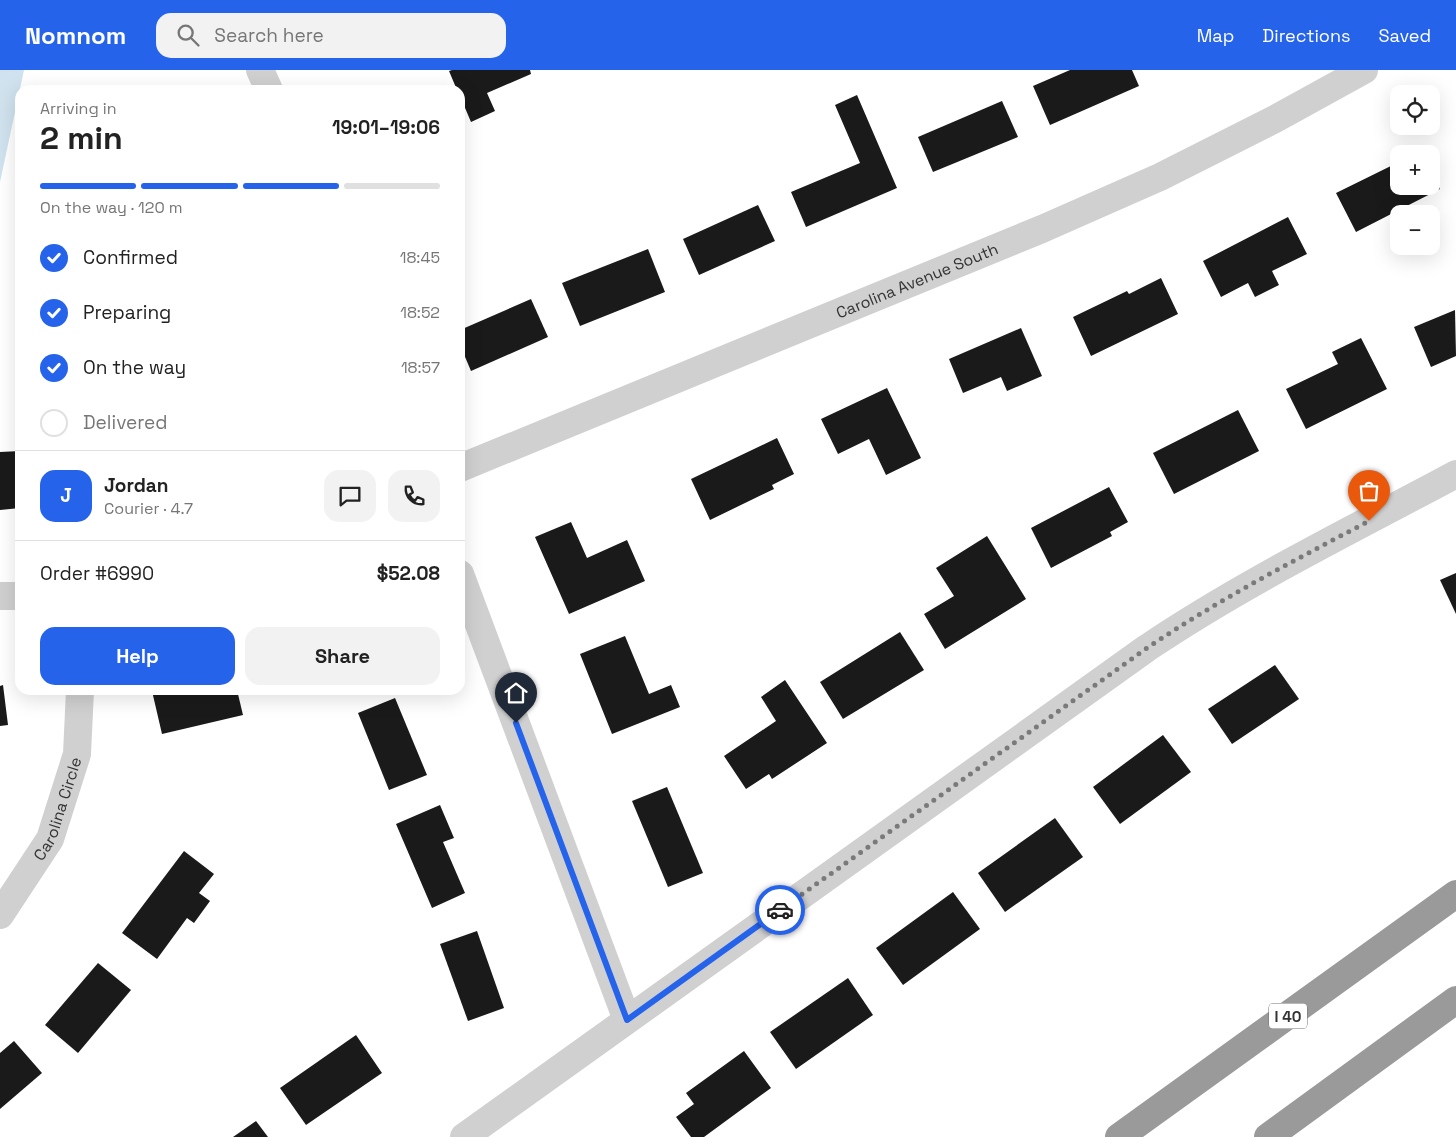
<!DOCTYPE html>
<html lang="en">
<head>
<meta charset="utf-8">
<style>
	:root { --surface:#fff; --page:#f2f2f2; --text:#222; --muted:#767676; --line:#e0e0e0; --accent:#2563eb }
	body { margin:0; font-family:"Space Grotesk",sans-serif; background:var(--page); color:var(--text); height:100vh; display:flex; flex-direction:column; font-size:19px; white-space:nowrap }
	* { box-sizing:border-box; margin:0 }
	p { font-size:16px; color:var(--muted) }
	.icon { flex:none; width:28px; height:28px; fill:none; stroke:currentColor; stroke-width:2; stroke-linecap:round; stroke-linejoin:round }
	.map { position:relative; flex:1; overflow:hidden }
	.side { position:absolute; left:15px; top:15px; width:450px; height:610px; display:flex; flex-direction:column; background:var(--surface); border-radius:15px; box-shadow:0 5px 20px #0002 }
	.side>* { flex:none }
	.fabs { position:absolute; left:1390px; top:15px; display:grid; gap:10px }
	.fabs a { display:grid; place-items:center; width:50px; height:50px; border-radius:10px; background:var(--surface); box-shadow:0 5px 20px #0002; font-size:25px }
	.pin { position:absolute; display:grid; place-items:center; width:42px; height:42px; color:#fff; margin:-51px -21px; border-radius:50% 50% 50% 0; rotate:-45deg; box-shadow:0 0 5px #0007 }
	.pin .icon { rotate:45deg }
	.courier { position:absolute; display:grid; place-items:center; width:50px; height:50px; margin:-25px; border:4px solid #2563eb; border-radius:50%; background:#fff; color:#222; box-shadow:0 1px 6px #0007 }
	.head em { font-style:normal; font-weight:700 }
	.head div { display:flex; flex-direction:column-reverse }
	.head { display:flex; align-items:center; justify-content:space-between; height:85px; padding:0 25px }
	h1 { font-size:32px; font-weight:700; line-height:38px }
	.bar { display:grid; grid-template-columns:repeat(4,1fr); gap:8px 5px; align-content:center; height:60px; padding:0 25px }
	.bar i { height:6px; border-radius:4px; background:var(--line) }
	.bar .on { background:var(--accent) }
	.bar p { grid-column:span 4 }
	.line { display:flex; align-items:center; gap:12px; padding:0 25px; border-top:1px solid var(--line) }
	.line div { flex:1 }
	.round { display:grid; place-items:center; flex:none; width:52px; height:52px; border-radius:15px; background:var(--page) }
	ol { padding:0 25px; list-style:none }
	li { display:flex; align-items:center; gap:15px; height:55px }
	li p { margin-inline-start:auto }
	li .icon { padding:5px; border-radius:50%; background:var(--accent); color:#fff; stroke-width:4 }
	li:last-child { color:var(--muted) }
	li i { width:28px; height:28px; border:2px solid var(--line); border-radius:50% }
	.cta { display:flex; gap:10px; margin-top:auto; padding:10px 25px }
	.cta a { flex:1; height:58px; border-radius:15px; background:var(--accent); color:#fff; font-size:20px; font-weight:700; line-height:58px; text-align:center }
	.cta a+a { background:var(--page); color:var(--text) }
	header { display:flex; align-items:center; gap:30px; box-sizing:border-box; height:70px; padding:0 25px; background:var(--accent); color:#fff }
	header strong { font-size:24px }
	nav { display:flex; gap:28px; margin-inline-start:auto; font-size:18px }
	.search { width:350px; height:45px; background:var(--page); display:flex; align-items:center; gap:12px; box-sizing:border-box; padding:0 18px; border-radius:15px; color:var(--muted); font-size:19px }
	.map>svg:first-child { display:block }
</style>
</head>
<body>
<header>
<strong>Nomnom</strong>
<div class="search"><svg class="icon" aria-label="search" viewBox="0 0 24 24"><circle cx="10" cy="10" r="6"/><path d="M15 15l6 6"/></svg>Search here</div>
<nav><a>Map</a><a>Directions</a><a>Saved</a></nav>
</header>
<div class="map">
<svg width="1456" height="1067" viewBox="0 0 1456 1067">
	<rect width="100%" height="100%" fill="#fff"/>
	<!-- water -->
	<path fill="#cfe2ee" d="M0 0H24L0 112Z"/>
	<!-- building -->
	<g fill="#1a1a1a">
		<path d="M452 0H530L531 4 487 23 495 41 471 52 460 26V20H457L449 1Z"/>
		<path d="M1070 0H1132L1139 16 1050 55 1033 16Z"/>
		<path d="M857 25 897 118 806 157 791 122 860 93 835 35Z"/>
		<path d="M1002 31 1018 67 933 102 918 67Z"/>
		<path d="M1399 92V116H1431V101L1440 119 1356 162 1336 123Z"/>
		<path d="M758 135 775 171 699 205 683 169Z"/>
		<path d="M1288 147 1307 184 1272 201 1279 215 1255 227 1248 213 1221 227 1203 191Z"/>
		<path d="M648 179 665 222 580 256 562 213Z"/>
		<path d="M1161 208 1178 244 1091 286 1073 247 1127 221 1129 224Z"/>
		<path d="M531 229 548 267 471 301 460 275V260Z"/>
		<path d="M1455 240 1456 286 1431 297 1414 257Z"/>
		<path d="M1021 258 1042 306 1007 321 1001 307 963 323 949 289Z"/>
		<path d="M1361 268 1387 319 1306 359 1286 319 1338 294 1332 282Z"/>
		<path d="M887 318 921 388 886 405 869 369 838 384 821 349Z"/>
		<path d="M1238 340 1259 381 1174 424 1153 383Z"/>
		<path d="M777 368 794 404 772 415 774 419 710 450 691 409Z"/>
		<path d="M20 381V438L0 440V382Z"/>
		<path d="M1109 417 1128 452 1110 462 1112 466 1051 498 1031 458Z"/>
		<path d="M571 452 587 488 627 470 645 511 569 544 535 467Z"/>
		<path d="M987 466 1026 529 945 579 924 544 954 526 936 498Z"/>
		<path d="M1456 503V544L1440 510Z"/>
		<path d="M900 562 924 600 843 649 820 612Z"/>
		<path d="M625 566 649 624 671 615 680 637 612 664 580 584Z"/>
		<path d="M1275 595 1299 629 1232 674 1208 639Z"/>
		<path d="M785 610 827 673 772 709 769 704 746 719 724 686 776 651 761 627Z"/>
		<path d="M3 615 8 655 0 656V616Z"/>
		<path d="M158 620H237L243 645 162 664 152 621Z"/>
		<path d="M395 628 427 705 389 720 358 643Z"/>
		<path d="M1163 665 1191 702 1120 754 1093 717Z"/>
		<path d="M667 717 703 803 668 817 632 731Z"/>
		<path d="M440 735 454 768 443 772 465 823 432 838 396 754Z"/>
		<path d="M1055 748 1083 787 1005 842 978 803Z"/>
		<path d="M184 781 214 804 199 823 210 831 194 853 187 848 157 889 122 863Z"/>
		<path d="M953 822 980 859 903 915 876 878Z"/>
		<path d="M477 861 504 938 468 951 440 874Z"/>
		<path d="M98 893 131 920 78 983 45 955Z"/>
		<path d="M848 908 873 945 796 999 770 962Z"/>
		<path d="M356 965 382 1003 306 1055 280 1018Z"/>
		<path d="M14 971 42 1003 0 1039V983Z"/>
		<path d="M744 981 771 1018 704 1067H691L676 1047 694 1034 686 1023Z"/>
		<path d="M256 1051 268 1067H233Z"/>
	</g>
	<g fill="none" stroke-linecap="round" stroke-linejoin="round">
		<!-- minor -->
		<g stroke="#d0d0d0" stroke-width="28">
			<path d="M260 0 269 20"/>
			<path id="s1" d="M460 398 1042 159 1160 107 1275 49 1364 0"/>
			<path d="M460 504 627 950"/>
			<path d="M0 526H20"/>
			<path id="s2" d="M0 845 50 769 77 684 80 620"/>
			<path d="M464 1067 1147 578C1245 512 1352 460 1456 404"/>
		</g>
		<!-- highway -->
		<g stroke="#9a9a9a" stroke-width="28">
			<path d="M1119 1067 1456 824"/>
			<path d="M1268 1067 1456 930"/>
		</g>
	</g>
	<g fill="none" stroke-linecap="round" stroke-linejoin="round">
		<!-- done -->
		<path stroke="#7a7a7a" stroke-width="5" stroke-dasharray="0 9" d="M780 840 1147 578C1218 530 1293 491 1369 451"/>
		<!-- route -->
		<path stroke="#2563eb" stroke-width="6" d="M516 653 627 950 780 840"/>
	</g>
	<g text-anchor="middle" dominant-baseline="central" stroke-width="5" stroke-linejoin="round" paint-order="stroke">
		<!-- shield labels -->
		<rect fill="#fff" stroke="#707070" stroke-width="1" x="1269" y="933.5" width="38" height="25" rx="4"/>
		<g font-size="15" font-weight="bold" fill="#333">
			<text x="1288" y="946">I 40</text>
		</g>
		<!-- street labels -->
		<g font-size="16" fill="#333" stroke="#fff">
			<text stroke="none"><textPath href="#s1" startOffset="494">Carolina Avenue South</textPath></text>
			<text stroke="none"><textPath href="#s2" startOffset="122">Carolina Circle</textPath></text>
		</g>
	</g>
</svg>
<div class="fabs">
<a><svg class="icon" aria-label="locate" viewBox="0 0 24 24"><circle cx="12" cy="12" r="6"/><path d="M12 2v4M12 18v4M2 12h4M18 12h4"/></svg></a>
<a>+</a>
<a>−</a>
</div>
<div class="pin" style="left:1369px;top:451px;background:#ea580c"><svg class="icon" aria-label="bag" viewBox="0 0 24 24"><path d="M5 8h14l-1 12H6zM9 8a3 3 0 0 1 6 0"/></svg></div>
<div class="pin" style="left:516px;top:653px;background:#1f2937"><svg class="icon" aria-label="home" viewBox="0 0 24 24"><path d="M3 11l9-7 9 7M6 9v11h12V9"/></svg></div>
<div class="courier" style="left:780px;top:840px"><svg class="icon" aria-label="car" viewBox="0 0 24 24"><path d="M5 17H2v-5l4-1 3-4h7l3 4 3 1v5h-3M9 17h6M6 11h13"/><circle cx="7" cy="17" r="2"/><circle cx="17" cy="17" r="2"/></svg></div>
<section class="side">
<div class="head"><div><h1>2 min</h1><p>Arriving in</p></div><em>19:01–19:06</em></div>
<div class="bar"><i class="on"></i><i class="on"></i><i class="on"></i><i></i><p>On the way · 120 m</p></div>
<ol>
<li><svg class="icon" aria-label="check" viewBox="0 0 24 24"><path d="M5 12l5 5 9-10"/></svg>Confirmed<p>18:45</p></li>
<li><svg class="icon" aria-label="check" viewBox="0 0 24 24"><path d="M5 12l5 5 9-10"/></svg>Preparing<p>18:52</p></li>
<li><svg class="icon" aria-label="check" viewBox="0 0 24 24"><path d="M5 12l5 5 9-10"/></svg>On the way<p>18:57</p></li>
<li><i></i>Delivered</li>
</ol>
<div class="line" style="height:90px"><b class="round" style="background:var(--accent);color:#fff">J</b><div><b>Jordan</b><p>Courier · 4.7</p></div><a class="round"><svg class="icon" aria-label="chat" viewBox="0 0 24 24"><path d="M4 5h16v11H9l-5 4z"/></svg></a><a class="round"><svg class="icon" aria-label="phone" viewBox="0 0 24 24"><path d="M5 4h4l2 5-3 2q2 4 5 5l2-3 5 2v4C11 20 4 13 5 4z"/></svg></a></div>
<div class="line" style="height:65px"><div>Order #6990</div><b>$52.08</b></div>
<div class="cta"><a>Help</a><a>Share</a></div>
</section>
</div>
</body>
</html>
